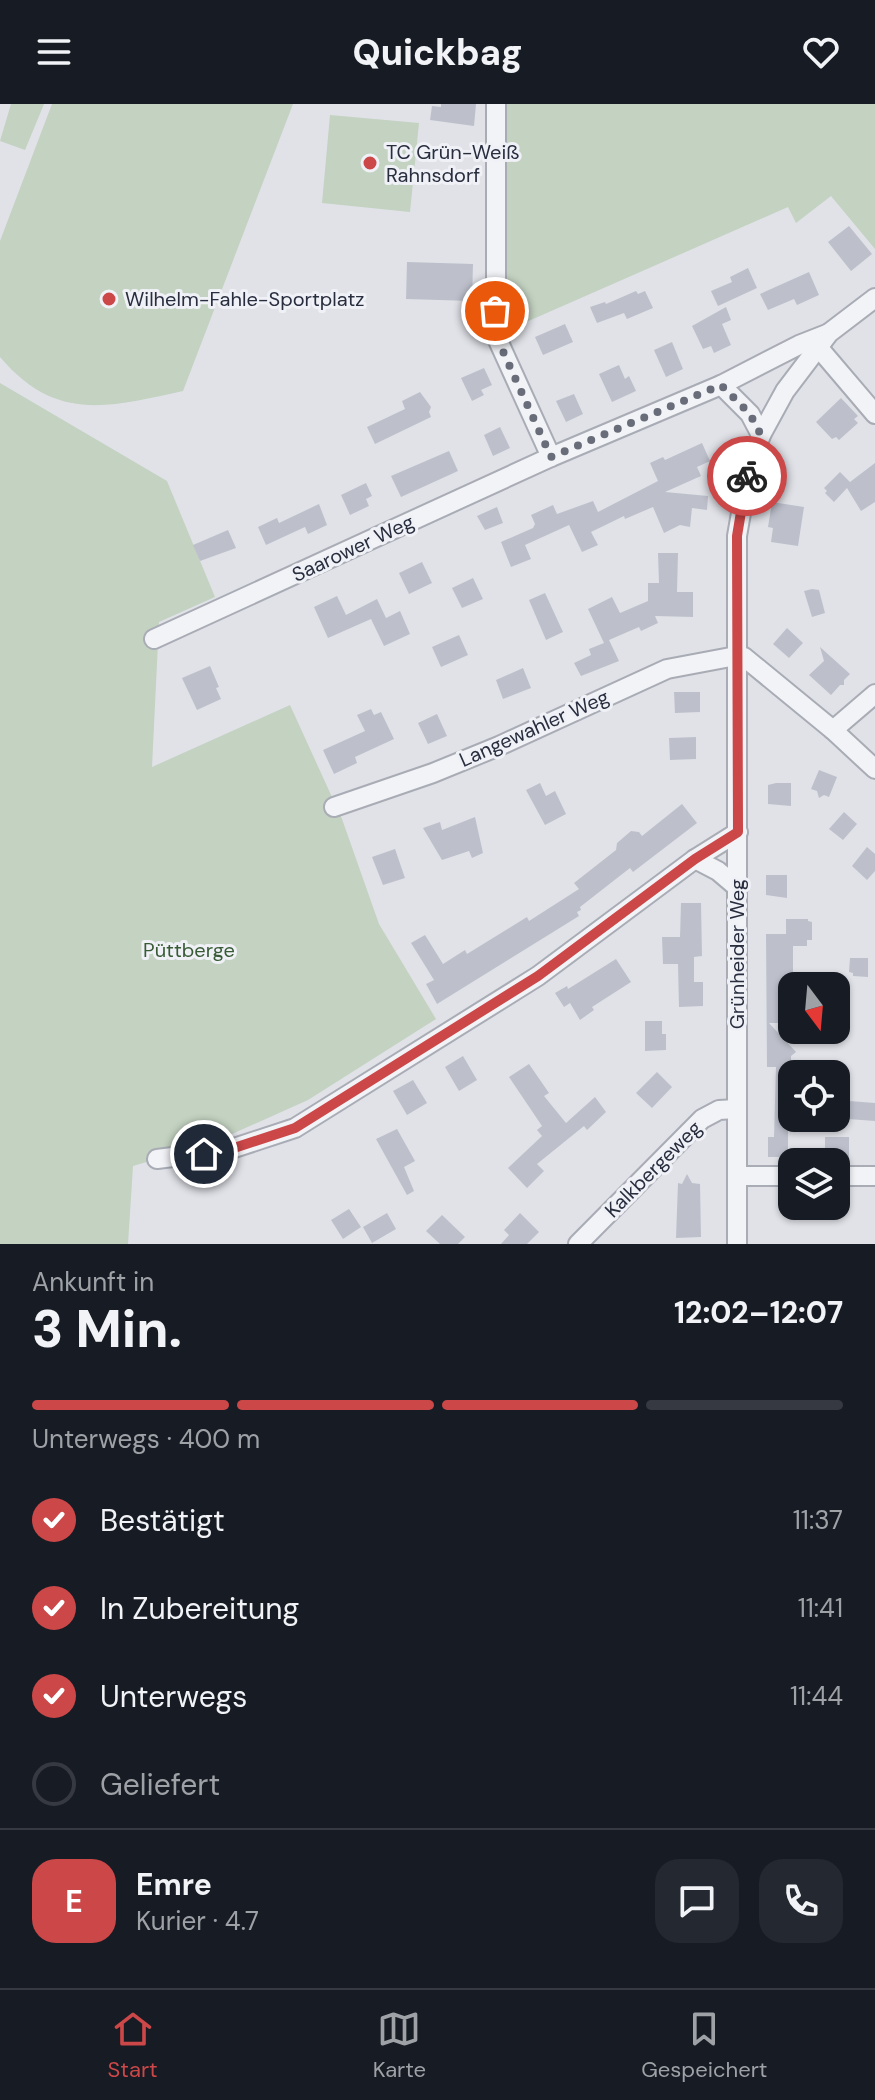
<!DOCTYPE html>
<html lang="de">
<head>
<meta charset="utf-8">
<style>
	:root { --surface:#171b24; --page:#242831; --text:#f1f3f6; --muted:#9ea1a6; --line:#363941; --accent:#cb4748 }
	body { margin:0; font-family:"DM Sans",sans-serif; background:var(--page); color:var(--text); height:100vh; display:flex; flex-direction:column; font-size:30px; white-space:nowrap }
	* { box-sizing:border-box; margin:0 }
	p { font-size:26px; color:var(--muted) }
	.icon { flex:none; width:44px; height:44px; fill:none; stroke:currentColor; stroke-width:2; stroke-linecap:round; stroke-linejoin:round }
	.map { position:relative; height:1140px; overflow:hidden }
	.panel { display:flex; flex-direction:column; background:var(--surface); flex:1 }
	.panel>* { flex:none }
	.needle { width:52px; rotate:164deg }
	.controls { position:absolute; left:778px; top:868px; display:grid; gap:16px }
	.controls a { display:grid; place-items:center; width:72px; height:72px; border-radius:16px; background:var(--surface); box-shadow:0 2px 6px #0004; font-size:40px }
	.pin { position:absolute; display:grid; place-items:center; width:68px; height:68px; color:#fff; margin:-34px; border:4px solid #fff; border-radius:50%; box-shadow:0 2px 8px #0007 }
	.courier { position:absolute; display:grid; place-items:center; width:80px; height:80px; margin:-40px; border:6px solid #cb4748; border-radius:50%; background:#fff; color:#222; box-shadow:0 2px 10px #0007 }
	.headline em { font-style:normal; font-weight:800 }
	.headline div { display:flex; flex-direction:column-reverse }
	.headline { display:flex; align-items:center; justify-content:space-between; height:136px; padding:0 32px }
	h1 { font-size:52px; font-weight:800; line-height:60px }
	.bar { display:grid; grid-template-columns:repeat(4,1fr); gap:12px 8px; align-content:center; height:96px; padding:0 32px }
	.bar i { height:10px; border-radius:6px; background:var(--line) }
	.bar .current { background:var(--accent) }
	.bar p { grid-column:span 4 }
	.line { display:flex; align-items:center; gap:20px; padding:0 32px; border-top:2px solid var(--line) }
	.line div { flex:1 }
	.round { display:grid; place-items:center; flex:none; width:84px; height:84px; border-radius:24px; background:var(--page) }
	ol { padding:0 32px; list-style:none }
	li { display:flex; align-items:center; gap:24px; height:88px }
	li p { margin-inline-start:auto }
	li .icon { padding:8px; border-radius:50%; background:var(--accent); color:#fff; stroke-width:4 }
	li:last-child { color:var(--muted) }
	li i { width:44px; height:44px; border:4px solid var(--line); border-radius:50% }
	header { display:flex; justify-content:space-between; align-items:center; height:104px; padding:0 32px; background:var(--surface); font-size:36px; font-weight:800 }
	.tab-bar { display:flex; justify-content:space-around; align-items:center; height:112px; border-top:2px solid var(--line); background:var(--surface); font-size:22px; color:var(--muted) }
	.tab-bar a { display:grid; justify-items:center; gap:4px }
	.tab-bar .current { color:var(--accent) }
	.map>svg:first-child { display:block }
</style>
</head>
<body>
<header><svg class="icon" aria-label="menu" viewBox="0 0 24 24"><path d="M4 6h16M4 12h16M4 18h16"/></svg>Quickbag<svg class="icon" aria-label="heart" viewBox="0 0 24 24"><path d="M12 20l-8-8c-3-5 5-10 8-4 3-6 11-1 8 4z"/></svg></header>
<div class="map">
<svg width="875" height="1140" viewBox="0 0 875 1140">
	<rect width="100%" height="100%" fill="#e0e2e8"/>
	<!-- green -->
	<g fill="#c3d2c1">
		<path d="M11 0H44L25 46 0 37Z"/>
		<path d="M52 0H293L183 287C109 303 56 319 0 253V137Z"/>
		<path d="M506 0H875V145L831 92 796 119 788 103 506 227 501 209Z"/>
		<path d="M330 11 419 19 410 108 322 99Z"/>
		<path d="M0 279 167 377 215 493 159 518 152 663 290 601 342 715 379 820 436 915 308 996 214 1038 133 1062 128 1140H0Z"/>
	</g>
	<!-- building -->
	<g fill="#bdc0cb">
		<path d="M441 0H476L474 22 430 16 432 2 441 3Z"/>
		<path d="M849 122 872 150 851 167 828 138Z"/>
		<path d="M407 158 473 160 472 197 406 195Z"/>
		<path d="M748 164 757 184 718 202 711 187 732 178 730 173Z"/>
		<path d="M809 168 819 191 797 201 794 195 768 206 760 190Z"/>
		<path d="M636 187 638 190 645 187 653 204 627 215 624 209 597 219 590 203 605 198 606 200Z"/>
		<path d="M726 203 731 216 722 220 731 241 714 249 711 242 703 245 692 222Z"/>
		<path d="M565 220 573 238 543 251 535 233Z"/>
		<path d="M672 238 683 265 666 273 654 246Z"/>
		<path d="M619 261 625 275 629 272 636 287 612 298 599 270Z"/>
		<path d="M484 264 492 281 481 286 484 291 472 297 461 274Z"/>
		<path d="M420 288 431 303 429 308 431 313 375 340 367 323 405 305 402 297Z"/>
		<path d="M574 290 583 310 566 318 556 297Z"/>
		<path d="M841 294 858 312 854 315 858 319 839 336 836 333 832 335 816 318Z"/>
		<path d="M500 323 510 344 493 352 484 331Z"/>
		<path d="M702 339 710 357 697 363 701 372 665 388 708 392 707 406 692 404 690 423 680 421 664 429 653 403 625 415 624 412 591 428 598 441 582 448 569 421 525 441 531 455 511 463 501 438 533 424 535 420 531 411 553 401 557 410 593 397 598 408 658 377 650 359 663 353 665 356Z"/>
		<path d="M449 347 458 367 401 393 391 372Z"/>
		<path d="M875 359V398L861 407 847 384 834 398 825 389 827 387 824 384 840 368 850 378Z"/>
		<path d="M366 379 372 392 366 395 369 402 350 411 341 391Z"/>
		<path d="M772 398 804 403 798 442 771 438 773 424 768 423Z"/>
		<path d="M319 400 327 421 308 430 305 423 266 441 258 423 277 414 279 419Z"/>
		<path d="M497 403 503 419 485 426 477 412Z"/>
		<path d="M228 426 236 444 200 457 193 441Z"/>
		<path d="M658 449H678L677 488H693V513L655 512 658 519 641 527 639 523 609 536 619 557 581 572 574 559 591 551 589 545 604 539 588 505 612 493 620 509 648 497V479H659Z"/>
		<path d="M422 458 432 479 409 490 399 469Z"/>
		<path d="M473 474 483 495 462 504 452 484Z"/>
		<path d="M812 485 819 486 825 509 812 513 804 487Z"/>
		<path d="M545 489 563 528 546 536 529 496Z"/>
		<path d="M337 492 346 511 377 495 386 514 400 507 410 530 384 542 371 515 328 534 314 503Z"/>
		<path d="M787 524 803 539 789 554 773 540Z"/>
		<path d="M459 531 468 551 441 563 432 543Z"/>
		<path d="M820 543 850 570 844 576V581H840L831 591 809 571 824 557Z"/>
		<path d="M210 562 219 583 216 584 221 595 197 606 182 574Z"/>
		<path d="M523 564 531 584 503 595 496 576Z"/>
		<path d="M674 588H700V608L675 609Z"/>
		<path d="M371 605 374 611 381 608 394 635 355 653 357 659 334 670 323 646 365 627 357 611Z"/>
		<path d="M437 610 447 632 428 640 418 619Z"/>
		<path d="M696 633V655L670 656 669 634Z"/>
		<path d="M819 666 837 673 829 693 824 691 819 694 817 687 811 685Z"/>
		<path d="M540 679 546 692 555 687 566 710 545 721 526 686Z"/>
		<path d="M776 679H791V702L768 700V681Z"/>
		<path d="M682 700 697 719 633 768 630 764 580 803 581 806 577 808 579 812 437 900 426 880 434 876 411 839 425 831 443 860 465 846 467 850 527 813 529 817 579 785 574 779 616 746 617 739 631 727 639 728 642 732Z"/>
		<path d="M844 708 857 720 843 736 829 725Z"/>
		<path d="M475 713 483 749 472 754 469 747 442 756 423 724 440 718 442 726Z"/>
		<path d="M867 743 875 750V767L867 776 852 762Z"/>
		<path d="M395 745 405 774 383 781 372 753Z"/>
		<path d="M766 771H787V794L766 791Z"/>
		<path d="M681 799H701L702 852 694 853V878H703V902L679 903 678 860H663L662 833H680Z"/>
		<path d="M786 815H808V817L812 818V836H807V842H793V882L792 885H785L786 919H769L796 948 791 952 792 1013 788 1018V1053H768V1033H774L776 963H767L766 830H786Z"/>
		<path d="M850 854H868V873L853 872V869L849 868Z"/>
		<path d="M616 855 631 878 592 903 594 906 580 916 570 899 564 903 555 889 567 882 568 885Z"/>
		<path d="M645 917H662V930H666V946L645 947Z"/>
		<path d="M463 952 477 976 459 987 445 963Z"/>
		<path d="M529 960 549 989 544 992 566 1019 595 993 606 1008 587 1026 584 1022 537 1060 544 1067 527 1084 508 1064 542 1032 537 1026 542 1022 509 973Z"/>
		<path d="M657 968 672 983 652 1004 636 989Z"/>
		<path d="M413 976 427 999 407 1011 393 987Z"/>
		<path d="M849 997 875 999V1017L848 1015Z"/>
		<path d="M397 1025 415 1057 404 1063 414 1087 407 1091 376 1035Z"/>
		<rect x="825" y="1033" width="24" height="24"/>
		<path d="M687 1070 692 1079 700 1080 701 1133 676 1134 678 1079 682 1080Z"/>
		<path d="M349 1105 361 1123 343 1135 331 1116Z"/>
		<path d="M387 1109 396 1125 372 1139 363 1123Z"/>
		<path d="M520 1109 539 1128 527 1140H501L509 1131 504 1126Z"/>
		<path d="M442 1111 465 1133 458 1140H440L426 1127Z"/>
	</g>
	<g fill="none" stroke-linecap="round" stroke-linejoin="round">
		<defs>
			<g id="minor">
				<path d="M496 0V232L551 353"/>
				<path d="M818 243 875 310"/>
				<path d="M721 281 750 310 761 331"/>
				<path d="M154 535 551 353 721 281 799 241 827 230"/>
				<path d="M833 626 875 590"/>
				<path d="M334 703 433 669 499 642 667 565 736 552 744 553 833 626 875 665"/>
				<path d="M695 755 718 767 738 784"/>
				<path d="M157 1055 228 1046 295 1024 538 872 695 755 738 728"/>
				<path d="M737 1072H792"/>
				<path d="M836 1072H875"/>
				<path d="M578 1140 702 1015 719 1006 736 1005"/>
				<path d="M737 1140V432L748 369 761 331 785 287 829 229 875 194"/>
			</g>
		</defs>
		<!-- minor casing -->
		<use href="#minor" stroke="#a9acb5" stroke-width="22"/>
		<!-- minor -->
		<use href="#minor" stroke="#f2f3f7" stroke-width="18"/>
	</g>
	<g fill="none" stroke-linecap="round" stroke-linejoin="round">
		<!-- done -->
		<path stroke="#696d7a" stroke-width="8" stroke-dasharray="0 14.4" d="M495 207 496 232 551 353 721 281 750 310 761 331 747 372"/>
		<!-- route -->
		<path stroke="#cb4748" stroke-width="10" d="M204 1050 228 1046 295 1024 538 872 695 755 738 728 737 432 747 372"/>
	</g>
	<!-- markers -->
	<g fill="#cb4748" stroke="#eff1f6" stroke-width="3">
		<circle cx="370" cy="59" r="8"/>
		<circle cx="109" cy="195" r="8"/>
	</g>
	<g text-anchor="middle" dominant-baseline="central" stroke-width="6" stroke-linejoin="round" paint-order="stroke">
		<!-- poi labels -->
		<g font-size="20" fill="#292e3f" stroke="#eff1f6" text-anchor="start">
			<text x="386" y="48">TC Grün-Weiß<tspan x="386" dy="23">Rahnsdorf</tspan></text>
			<text x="125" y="195">Wilhelm-Fahle-Sportplatz</text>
		</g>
		<!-- street labels -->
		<g font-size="20" fill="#292e3f" stroke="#eff1f6">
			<text transform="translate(353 444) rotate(-25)">Saarower Weg</text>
			<text transform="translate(534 624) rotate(-24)">Langewahler Weg</text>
			<text transform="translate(737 850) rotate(-90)">Grünheider Weg</text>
			<text transform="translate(653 1065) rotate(-45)">Kalkbergeweg</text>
		</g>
		<!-- park labels -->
		<g font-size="20" fill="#385b36" stroke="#eff1f6">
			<text x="189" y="846">Püttberge</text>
		</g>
	</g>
</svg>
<div class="controls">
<a><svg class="needle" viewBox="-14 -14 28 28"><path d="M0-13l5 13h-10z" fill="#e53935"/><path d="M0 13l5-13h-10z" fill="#9ea1a6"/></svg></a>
<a><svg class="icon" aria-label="locate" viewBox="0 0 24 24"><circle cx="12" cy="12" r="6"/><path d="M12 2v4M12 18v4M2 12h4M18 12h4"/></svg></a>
<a><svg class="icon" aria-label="layers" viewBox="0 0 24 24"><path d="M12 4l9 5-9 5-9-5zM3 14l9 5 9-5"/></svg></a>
</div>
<div class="pin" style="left:495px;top:207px;background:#ea580c"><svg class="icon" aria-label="bag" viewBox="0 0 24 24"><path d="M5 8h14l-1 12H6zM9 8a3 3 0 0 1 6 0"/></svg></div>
<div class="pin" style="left:204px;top:1050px;background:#1f2937"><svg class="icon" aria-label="home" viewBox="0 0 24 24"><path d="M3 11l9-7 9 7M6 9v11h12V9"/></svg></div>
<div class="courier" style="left:747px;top:372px"><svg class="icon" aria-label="bike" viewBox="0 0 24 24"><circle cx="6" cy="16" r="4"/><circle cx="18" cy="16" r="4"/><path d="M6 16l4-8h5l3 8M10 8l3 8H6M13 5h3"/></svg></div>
</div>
<section class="panel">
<div class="headline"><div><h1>3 Min.</h1><p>Ankunft in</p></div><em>12:02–12:07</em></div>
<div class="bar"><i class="current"></i><i class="current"></i><i class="current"></i><i></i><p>Unterwegs · 400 m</p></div>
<ol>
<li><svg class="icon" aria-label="check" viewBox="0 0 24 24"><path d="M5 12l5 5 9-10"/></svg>Bestätigt<p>11:37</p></li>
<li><svg class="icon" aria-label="check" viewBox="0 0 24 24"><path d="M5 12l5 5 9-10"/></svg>In Zubereitung<p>11:41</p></li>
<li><svg class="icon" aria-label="check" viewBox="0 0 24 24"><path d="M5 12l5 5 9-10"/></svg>Unterwegs<p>11:44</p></li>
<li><i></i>Geliefert</li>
</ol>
<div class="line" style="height:144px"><b class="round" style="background:var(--accent);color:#fff">E</b><div><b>Emre</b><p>Kurier · 4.7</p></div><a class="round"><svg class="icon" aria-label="chat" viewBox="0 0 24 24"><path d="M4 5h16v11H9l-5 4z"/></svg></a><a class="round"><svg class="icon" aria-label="phone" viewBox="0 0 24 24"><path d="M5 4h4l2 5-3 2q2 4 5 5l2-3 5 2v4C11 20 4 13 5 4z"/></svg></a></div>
</section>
<nav class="tab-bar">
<a class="current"><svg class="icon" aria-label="home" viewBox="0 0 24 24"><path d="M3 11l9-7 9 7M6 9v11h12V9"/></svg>Start</a>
<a><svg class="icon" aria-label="map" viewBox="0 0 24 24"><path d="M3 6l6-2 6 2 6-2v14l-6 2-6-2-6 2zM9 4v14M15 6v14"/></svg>Karte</a>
<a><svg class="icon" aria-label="saved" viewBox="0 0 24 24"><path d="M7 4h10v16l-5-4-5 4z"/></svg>Gespeichert</a>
</nav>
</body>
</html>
